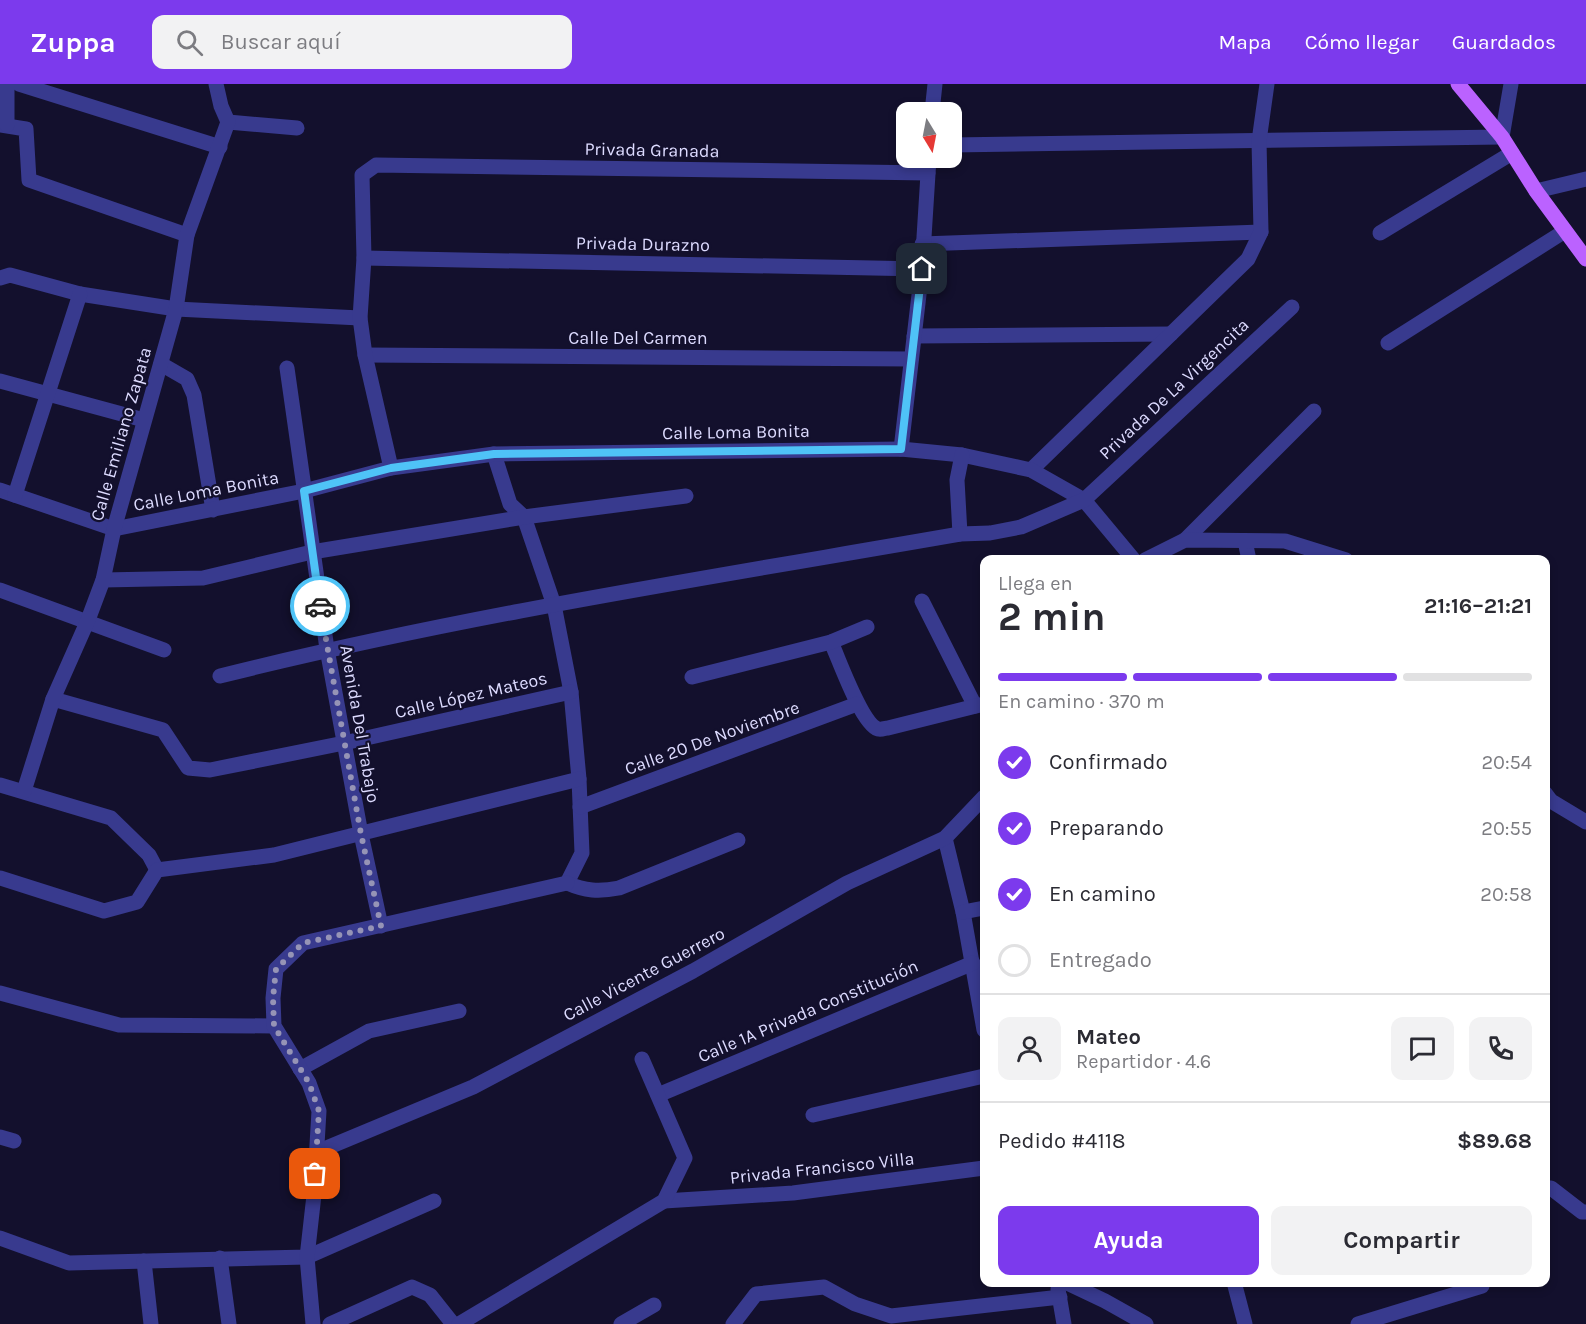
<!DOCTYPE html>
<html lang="es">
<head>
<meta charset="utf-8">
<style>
	:root { --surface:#fff; --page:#f2f2f3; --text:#2b2b33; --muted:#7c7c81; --line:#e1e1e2; --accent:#7c3aed }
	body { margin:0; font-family:Karla,sans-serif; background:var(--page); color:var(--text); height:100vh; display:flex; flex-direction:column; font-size:22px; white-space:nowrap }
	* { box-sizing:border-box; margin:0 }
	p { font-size:20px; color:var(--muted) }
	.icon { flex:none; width:33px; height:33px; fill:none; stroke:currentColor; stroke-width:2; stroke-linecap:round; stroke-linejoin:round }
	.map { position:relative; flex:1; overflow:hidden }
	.sheet { position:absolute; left:980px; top:471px; width:570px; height:732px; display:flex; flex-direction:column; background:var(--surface); border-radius:12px; box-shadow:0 3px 9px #0003 }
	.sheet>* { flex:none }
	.needle { width:39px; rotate:170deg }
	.fabs { position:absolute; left:896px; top:18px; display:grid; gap:12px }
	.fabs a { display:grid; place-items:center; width:66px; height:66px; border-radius:12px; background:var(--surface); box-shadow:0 3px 9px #0003; font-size:30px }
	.pin { position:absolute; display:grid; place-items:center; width:51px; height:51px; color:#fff; margin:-26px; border-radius:12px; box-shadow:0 3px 9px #0006 }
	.courier { position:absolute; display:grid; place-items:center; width:60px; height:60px; margin:-30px; border:4px solid #4fc3f7; border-radius:50%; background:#fff; color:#222; box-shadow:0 2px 8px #0007 }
	.overview em { font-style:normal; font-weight:700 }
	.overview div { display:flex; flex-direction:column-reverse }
	.overview { display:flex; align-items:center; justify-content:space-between; height:102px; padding:0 18px }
	h1 { font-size:39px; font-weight:700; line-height:45px }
	.bar { display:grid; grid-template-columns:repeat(4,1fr); gap:9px 6px; align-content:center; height:72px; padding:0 18px }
	.bar i { height:8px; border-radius:4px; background:var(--line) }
	.bar .current { background:var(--accent) }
	.bar p { grid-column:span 4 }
	.line { display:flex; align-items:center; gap:15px; padding:0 18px; border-top:2px solid var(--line) }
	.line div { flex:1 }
	.round { display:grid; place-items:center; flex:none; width:63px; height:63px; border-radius:12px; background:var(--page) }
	ol { padding:0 18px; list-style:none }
	li { display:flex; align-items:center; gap:18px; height:66px }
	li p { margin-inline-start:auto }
	li .icon { padding:6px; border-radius:50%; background:var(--accent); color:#fff; stroke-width:4 }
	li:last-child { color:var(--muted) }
	li i { width:33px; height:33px; border:3px solid var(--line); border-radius:50% }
	.primary-button { display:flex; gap:12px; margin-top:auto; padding:12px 18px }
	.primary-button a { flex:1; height:69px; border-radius:12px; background:var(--accent); color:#fff; font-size:24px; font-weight:700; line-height:69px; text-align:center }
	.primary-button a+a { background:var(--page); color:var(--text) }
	header { display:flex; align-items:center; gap:36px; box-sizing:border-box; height:84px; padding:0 30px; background:var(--accent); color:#fff }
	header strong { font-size:28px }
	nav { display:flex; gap:33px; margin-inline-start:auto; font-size:21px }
	.search { width:420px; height:54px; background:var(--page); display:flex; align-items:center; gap:15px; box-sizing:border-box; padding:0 21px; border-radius:12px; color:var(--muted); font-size:22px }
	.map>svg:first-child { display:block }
</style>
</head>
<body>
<header>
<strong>Zuppa</strong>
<div class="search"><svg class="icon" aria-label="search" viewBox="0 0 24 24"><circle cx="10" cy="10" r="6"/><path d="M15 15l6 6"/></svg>Buscar aquí</div>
<nav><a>Mapa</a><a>Cómo llegar</a><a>Guardados</a></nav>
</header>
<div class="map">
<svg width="1586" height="1240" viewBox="0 0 1586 1240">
	<rect width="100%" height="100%" fill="#13102d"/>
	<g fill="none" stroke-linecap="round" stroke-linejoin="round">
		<!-- minor -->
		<g stroke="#383a8e" stroke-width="15">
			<path d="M19 0 220 63"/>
			<path d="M932 28 935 0"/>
			<path d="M228 38 297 44"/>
			<path d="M0 41 26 45 29 96 187 151"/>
			<path d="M7 41V0"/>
			<path d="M951 61 1502 53 1511 0"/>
			<path d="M1536 107 1586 95"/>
			<path d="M1380 149 1512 69"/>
			<path d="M922 160 1261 148"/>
			<path d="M364 174 922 185"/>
			<path d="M0 194 10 191 80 210 176 225 360 234"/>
			<path d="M914 252 1171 250"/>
			<path d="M1388 259 1565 147"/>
			<path d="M365 271 911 275"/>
			<path d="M161 280 187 295 194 311 213 426"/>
			<path d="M287 284 327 565 361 750 381 842"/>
			<path d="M0 297 144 336"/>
			<path d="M901 365 922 185 929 74"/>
			<path d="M494 370 510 420 524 433 554 521 571 608 579 695 582 769 567 799"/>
			<path d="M391 384 365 271 360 234 364 174 362 91 376 81 928 89"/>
			<path d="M1031 386 1248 175 1261 148 1259 57 1267 0"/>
			<path d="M0 406 114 445 304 407 391 384 494 370 901 365 962 371 1031 386 1084 416 1134 476"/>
			<path d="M15 411 80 210"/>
			<path d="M960 450 957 396 962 371"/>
			<path d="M1185 456 1314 327"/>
			<path d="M1245 457 1249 476"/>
			<path d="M1145 476 1185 456 1285 457 1346 476"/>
			<path d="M103 496 203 494 312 468 524 433 686 412"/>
			<path d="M0 506 164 566"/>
			<path d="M922 517 975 622"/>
			<path d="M831 558C839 575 861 639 878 645 882 646 885 644 888 644L984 620"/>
			<path d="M220 592C464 531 713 493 960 450L990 449 1021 443 1084 416 1292 223"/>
			<path d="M692 593 831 558 867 543"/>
			<path d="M53 615 163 646 188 684 210 686 344 659 571 608"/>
			<path d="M0 701 111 734 149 771 157 786"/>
			<path d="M24 707 53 615 88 536 103 496 114 445 176 225 187 151 228 38 221 22 216 0"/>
			<path d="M1545 709 1551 717 1586 738"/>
			<path d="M580 723 857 620"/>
			<path d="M945 754 963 828 984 946"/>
			<path d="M0 794 104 827 137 818 157 786 274 771 579 695"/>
			<path d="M567 799C585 807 599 808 619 804L738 756"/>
			<path d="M963 828 984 824"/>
			<path d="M0 909 119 941 274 942"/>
			<path d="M300 985 369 947 459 927"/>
			<path d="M658 1011 973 879"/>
			<path d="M813 1031 984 992"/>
			<path d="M0 1053 14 1057"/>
			<path d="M317 1068 473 1003 693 887 847 799 945 754 984 713"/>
			<path d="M1551 1104 1582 1128H1586"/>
			<path d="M664 1117 793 1109 984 1084"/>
			<path d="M0 1154 69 1179 307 1173 434 1117"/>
			<path d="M220 1174 229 1240"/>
			<path d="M144 1177 151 1240"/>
			<path d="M1065 1198 1105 1217 1146 1240"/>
			<path d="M1234 1198 1245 1240"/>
			<path d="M1058 1205 1064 1240"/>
			<path d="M313 1240 307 1173 314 1111 319 1027 309 999 274 942 273 914 276 885 303 859 567 799"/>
			<path d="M330 1240 412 1203 430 1211 453 1240"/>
			<path d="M459 1240 664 1117 685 1074 642 975"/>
			<path d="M621 1240 654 1221"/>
			<path d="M733 1240 756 1210 824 1203 855 1220 891 1232 1060 1213"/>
			<path d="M1358 1240 1482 1202"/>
		</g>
		<!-- major -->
		<path stroke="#bb62ff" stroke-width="15" d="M1458 0 1502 53 1536 107 1586 175"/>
	</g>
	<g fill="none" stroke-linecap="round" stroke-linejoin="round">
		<!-- done -->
		<path stroke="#9694b6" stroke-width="6" stroke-dasharray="0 10.8" d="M315 1090 319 1027 309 999 274 942 273 914 276 885 303 859 381 842 361 750 320 522"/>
		<!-- route -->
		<path stroke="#4fc3f7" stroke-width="8" d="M320 522 304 407 391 384 494 370 901 365 922 185"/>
	</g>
	<g text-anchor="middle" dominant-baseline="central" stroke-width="4.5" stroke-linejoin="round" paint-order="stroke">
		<!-- street labels -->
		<g font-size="18" fill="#dddbff" stroke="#13102d">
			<text transform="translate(652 66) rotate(1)">Privada Granada</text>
			<text transform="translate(643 160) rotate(1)">Privada Durazno</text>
			<text x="638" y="254">Calle Del Carmen</text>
			<text transform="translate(1174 305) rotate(-43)">Privada De La Virgencita</text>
			<text transform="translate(736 348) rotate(-1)">Calle Loma Bonita</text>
			<text transform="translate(121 350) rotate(-74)">Calle Emiliano Zapata</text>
			<text transform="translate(206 407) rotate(-11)">Calle Loma Bonita</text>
			<text transform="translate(471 611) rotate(-13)">Calle López Mateos</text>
			<text transform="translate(360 640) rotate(80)">Avenida Del Trabajo</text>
			<text transform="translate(712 654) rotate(-20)">Calle 20 De Noviembre</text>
			<text transform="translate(644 890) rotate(-28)">Calle Vicente Guerrero</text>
			<text transform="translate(808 927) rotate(-23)">Calle 1A Privada Constitución</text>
			<text transform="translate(822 1084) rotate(-6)">Privada Francisco Villa</text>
		</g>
	</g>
</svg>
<div class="fabs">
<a><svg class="needle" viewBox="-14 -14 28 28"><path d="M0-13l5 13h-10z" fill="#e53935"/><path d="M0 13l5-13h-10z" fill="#7c7c81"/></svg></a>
</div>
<div class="pin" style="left:315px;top:1090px;background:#ea580c"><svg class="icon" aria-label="bag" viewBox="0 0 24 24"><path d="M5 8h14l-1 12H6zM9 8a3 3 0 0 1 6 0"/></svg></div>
<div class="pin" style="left:922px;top:185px;background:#1f2937"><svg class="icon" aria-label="home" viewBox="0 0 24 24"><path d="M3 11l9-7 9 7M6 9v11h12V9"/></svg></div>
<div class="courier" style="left:320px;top:522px"><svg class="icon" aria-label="car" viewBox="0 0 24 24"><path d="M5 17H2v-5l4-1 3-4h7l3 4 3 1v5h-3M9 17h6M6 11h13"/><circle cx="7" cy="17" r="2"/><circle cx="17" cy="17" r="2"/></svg></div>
<section class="sheet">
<div class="overview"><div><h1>2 min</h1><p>Llega en</p></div><em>21:16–21:21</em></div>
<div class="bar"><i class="current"></i><i class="current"></i><i class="current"></i><i></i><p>En camino · 370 m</p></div>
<ol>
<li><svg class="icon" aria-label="check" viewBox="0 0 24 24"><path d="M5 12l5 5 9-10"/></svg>Confirmado<p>20:54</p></li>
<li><svg class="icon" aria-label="check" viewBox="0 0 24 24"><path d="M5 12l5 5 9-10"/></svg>Preparando<p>20:55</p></li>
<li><svg class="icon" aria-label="check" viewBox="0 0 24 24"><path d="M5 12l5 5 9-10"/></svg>En camino<p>20:58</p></li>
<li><i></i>Entregado</li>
</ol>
<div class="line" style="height:108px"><a class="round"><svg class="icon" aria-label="person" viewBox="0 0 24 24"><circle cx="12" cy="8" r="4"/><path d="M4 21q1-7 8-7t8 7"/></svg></a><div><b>Mateo</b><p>Repartidor · 4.6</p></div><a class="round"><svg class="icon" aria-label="chat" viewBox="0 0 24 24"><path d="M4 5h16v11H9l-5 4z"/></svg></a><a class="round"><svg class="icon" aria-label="phone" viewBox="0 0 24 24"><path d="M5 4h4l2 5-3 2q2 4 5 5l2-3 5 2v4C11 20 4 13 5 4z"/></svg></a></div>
<div class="line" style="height:78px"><div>Pedido #4118</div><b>$89.68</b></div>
<div class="primary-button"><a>Ayuda</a><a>Compartir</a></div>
</section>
</div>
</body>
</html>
